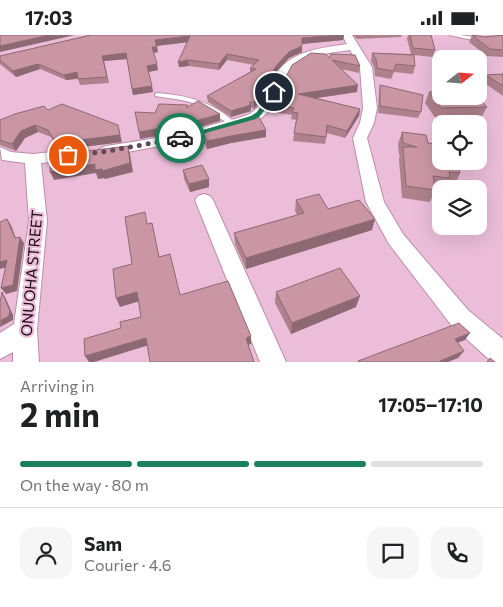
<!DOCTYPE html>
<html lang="en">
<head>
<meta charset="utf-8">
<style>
	:root { --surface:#fff; --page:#f6f6f6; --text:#202124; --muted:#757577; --line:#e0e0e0; --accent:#1b7f58 }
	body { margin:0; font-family:Commissioner,sans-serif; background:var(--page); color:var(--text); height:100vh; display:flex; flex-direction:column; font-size:19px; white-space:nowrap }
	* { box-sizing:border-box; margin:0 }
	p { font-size:16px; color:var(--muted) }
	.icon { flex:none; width:28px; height:28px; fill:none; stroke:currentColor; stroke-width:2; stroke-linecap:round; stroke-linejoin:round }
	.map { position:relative; height:327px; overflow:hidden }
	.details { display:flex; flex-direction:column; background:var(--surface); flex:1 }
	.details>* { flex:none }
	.needle { width:32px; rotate:73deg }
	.buttons { position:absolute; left:432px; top:15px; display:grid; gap:10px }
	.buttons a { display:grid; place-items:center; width:55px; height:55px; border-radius:10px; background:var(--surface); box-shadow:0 5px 20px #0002; font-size:25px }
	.pin { position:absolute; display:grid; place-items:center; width:42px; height:42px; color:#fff; margin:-21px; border:2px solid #fff; border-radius:50%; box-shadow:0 1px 5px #0007 }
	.courier { position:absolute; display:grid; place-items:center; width:50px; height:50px; margin:-25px; border:4px solid #1b7f58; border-radius:50%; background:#fff; color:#222; box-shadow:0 1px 6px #0007 }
	.summary em { font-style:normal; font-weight:700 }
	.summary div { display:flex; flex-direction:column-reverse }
	.summary { display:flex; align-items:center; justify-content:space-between; height:85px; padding:0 20px }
	h1 { font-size:32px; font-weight:700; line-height:38px }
	.bar { display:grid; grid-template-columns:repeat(4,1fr); gap:8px 5px; align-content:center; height:60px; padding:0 20px }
	.bar i { height:6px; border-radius:4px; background:var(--line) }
	.bar .active { background:var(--accent) }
	.bar p { grid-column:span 4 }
	.line { display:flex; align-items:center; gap:12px; padding:0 20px; border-top:1px solid var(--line) }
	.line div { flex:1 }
	.round { display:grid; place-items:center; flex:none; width:52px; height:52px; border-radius:15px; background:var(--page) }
	.status { display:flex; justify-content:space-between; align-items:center; height:35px; padding:0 25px; background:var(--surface); direction:ltr }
	.status svg { height:14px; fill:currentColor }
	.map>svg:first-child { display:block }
</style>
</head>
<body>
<div class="status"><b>17:03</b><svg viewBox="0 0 49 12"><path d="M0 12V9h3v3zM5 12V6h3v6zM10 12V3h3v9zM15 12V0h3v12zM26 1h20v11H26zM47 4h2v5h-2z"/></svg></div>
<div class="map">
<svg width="503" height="327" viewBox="0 0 503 327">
	<rect width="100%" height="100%" fill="#ebbdd9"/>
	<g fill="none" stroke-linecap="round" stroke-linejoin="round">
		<defs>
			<g id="lane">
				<path d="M449 0H460L482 3H503V5L482 7Z"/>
				<path d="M157 58C186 60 214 67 235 88L234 89C226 90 213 77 204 73 188 64 172 64 155 61V59Z"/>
			</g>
			<g id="street">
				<path d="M342 0H352L372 32 377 73 374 88 367 103 384 167 403 199 468 275 503 304V327H492L452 291 389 209 366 167 353 103 360 88 363 73 360 32 350 15 316 20 298 28 287 40 268 77 259 85 192 105 106 121 101 119 98 116 101 113 106 111C145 105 184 99 222 87 232 84 243 83 251 78 261 71 266 60 270 49 286 16 314 14 347 9Z"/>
				<path d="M0 112 11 117 33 119 78 114 83 116 86 119 83 122 78 124 41 128 47 186 37 295 39 327H13V317L0 324V298L14 289 29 186 25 128 2 125Z"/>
				<path d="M204 159 210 161 213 165 286 327H260L195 165 198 161Z"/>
			</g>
		</defs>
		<!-- lane casing -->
		<use href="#lane" stroke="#ba8ea9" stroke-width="2"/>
		<!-- street casing -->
		<use href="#street" stroke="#ba8ea9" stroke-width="2"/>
		<!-- lane -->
		<use href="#lane" fill="#fff" fill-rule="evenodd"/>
		<!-- street -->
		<use href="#street" fill="#fff" fill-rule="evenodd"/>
	</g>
	<!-- wall -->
	<g fill="#ae818d">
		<path d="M91 0H344L343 5 302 9V17L289 23 276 37 259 67 254 74 251 73V76L248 77 231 82 208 67 207 61 250 37V33L254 30 227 25 219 35 189 31 179 32 187 7 156 11 158 17 153 18 158 35 148 37 153 57 133 60 127 24 104 26 109 48 80 50 78 44 66 45 40 34 16 42 0 29V21Z"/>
		<path d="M353 0H402L401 2 357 4Z"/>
		<path d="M408 0H431L435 15 433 22 414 20 415 31 413 39 394 37 391 44 375 41 374 32 371 26 372 18 411 19 407 4Z"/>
		<path d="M472 0 485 2 503 0V22L487 21 469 7Z"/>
		<path d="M330 23 360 31 359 38 341 34 357 57 316 63 360 74 359 81 345 103 327 98 325 109 293 106 296 85 291 84 292 80 272 77V70Z"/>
		<path d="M503 39V61L483 47 486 40Z"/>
		<path d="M380 50 421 77 418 83 378 78 379 57Z"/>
		<path d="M429 57 487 72 481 83 436 84 425 68Z"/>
		<path d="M48 75 122 107 59 115 51 102 38 97 25 103 16 116 0 110V85Z"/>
		<path d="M266 95V102L231 108 207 114 202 104V96Z"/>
		<path d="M402 97 428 108 441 126 460 138 455 150 447 149 445 154H441L435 153V155L430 167 402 163 399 124 400 120H399L398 109Z"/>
		<path d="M183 135 209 152 190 157 184 144Z"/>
		<path d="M296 165 328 174 372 195 246 234 235 209 234 198 297 180 295 176Z"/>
		<path d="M276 257 356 272 291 299 275 268Z"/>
	</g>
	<!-- shaded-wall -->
	<g fill="#8d6973">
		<path d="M49 0H75L0 17V11Z"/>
		<path d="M344 0 343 5 302 9V3Z"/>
		<path d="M190 1V7L155 11V5Z"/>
		<path d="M302 11V17L289 23 276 37 259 67 254 74V67L276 31 289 17Z"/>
		<path d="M152 12H157L158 17 153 18Z"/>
		<path d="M126 18 127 24 104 26 109 48 102 21Z"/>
		<path d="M227 19V25L219 35V29Z"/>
		<path d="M188 25 189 31 179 32 178 27Z"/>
		<path d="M38 29 40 34 16 42 13 36Z"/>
		<path d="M157 29 158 35 148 37 147 31Z"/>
		<path d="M77 37 79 43 66 45 64 40Z"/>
		<path d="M358 50 357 57 297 66 298 59Z"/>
		<path d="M152 51 153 57 133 60 132 54Z"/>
		<path d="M251 69V76L248 77 231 82V76Z"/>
		<path d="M360 74 359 81 345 103 347 96Z"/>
		<path d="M220 79V86L190 95 140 104 139 97Z"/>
		<path d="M35 90 38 97 25 103 16 116 12 109 21 96Z"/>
		<path d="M118 90 122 107 59 115 56 108Z"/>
		<path d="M266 95V102L231 108 207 114V106L231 101Z"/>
		<path d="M128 111 130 119 133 137 105 144 104 143 98 144 96 138 54 145 50 137Z"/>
		<path d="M209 144V152L190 157 189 149Z"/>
		<path d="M7 184 11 190 18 209 15 203Z"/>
		<path d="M375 184 372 195 246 234V223Z"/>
		<path d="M20 202 24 208 17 256 6 259 1 253Z"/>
		<path d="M7 225 11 231 0 234V227Z"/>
		<path d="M2 257 5 262 13 280V285L0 292Z"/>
		<path d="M137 257 140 266 120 272 116 263Z"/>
		<path d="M360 261 356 272 291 299 292 288Z"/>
		<path d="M470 298 465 305 449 311 455 304Z"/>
		<path d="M251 301V309L246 311V303Z"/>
		<path d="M146 303 149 310 94 327H89L85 321Z"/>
		<path d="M464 316 458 323 448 327H439L440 326Z"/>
	</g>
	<!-- building -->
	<g fill="#ca96a4" stroke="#8d6973">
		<path d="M0 0H49L0 11Z"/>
		<path d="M91 0H341L302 3V11L289 17 276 31 260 61 254 67H249L251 69 248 71 231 76 207 61 256 34 250 33 259 25 227 19 219 29 188 25 178 27 190 1 155 5 157 12H152L157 29 147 31 152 51 132 54 126 18 102 21 107 42 78 44 77 37 64 40 38 29 13 36 0 25V21Z"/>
		<path d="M410 0H431L435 15 413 13Z"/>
		<path d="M472 0 485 2 503 0V15L490 14Z"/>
		<path d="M311 18 325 19 330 23 331 19 355 20 360 31 332 25 358 50 298 59 360 74 347 96 327 90 326 102 294 98 298 78 292 77 294 73 272 70 292 30Z"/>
		<path d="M372 18 414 20 415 31 396 29 393 36 377 33 376 24Z"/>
		<path d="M503 39V51L486 40Z"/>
		<path d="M380 50 423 60 421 77 380 71Z"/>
		<path d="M441 56V61H477L487 72 441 73 429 57Z"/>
		<path d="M198 66 220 79 189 88 139 97 135 77 155 78 159 69 188 70 186 73Z"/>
		<path d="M62 69 118 90 120 100 56 108 48 95 35 90 21 96 12 109 0 105V85L15 79 44 71 48 75Z"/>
		<path d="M258 80 266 95 231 101 207 106 202 96Z"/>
		<path d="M402 97 426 100 428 108 441 110V126H457L460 138 449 137 450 143 433 141 435 155 406 151 403 112H417L403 108Z"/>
		<path d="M128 111 130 128 102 136V134L95 135V129L50 137 52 124H54V120Z"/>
		<path d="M202 130 209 144 189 149 183 135Z"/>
		<path d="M319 159 328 174 359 165 375 184 246 223 234 198 304 178 296 165Z"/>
		<path d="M145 177 147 189 152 188 159 222 170 219 180 260 228 246 251 301 246 303 254 327H150L146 303 85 321 84 304 121 293 120 287 141 282 137 257 116 263 113 234 132 229 125 182Z"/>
		<path d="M7 184 15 203 20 202 13 250 1 253 7 225 0 227V187Z"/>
		<path d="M340 233 360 261 292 288 276 257Z"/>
		<path d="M2 257 10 276 9 281 0 286V268Z"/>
		<path d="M459 288 470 298 455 304 464 316 440 326 441 327H358V326Z"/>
		<path d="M490 323 495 327H487Z"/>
	</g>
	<!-- route -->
	<path fill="#1b7f58" d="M272 55 277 57 261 80 256 84 180 105 176 103 251 81 257 77Z"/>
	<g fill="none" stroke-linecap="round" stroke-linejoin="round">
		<!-- done -->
		<path stroke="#624858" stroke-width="5" stroke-dasharray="0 9" d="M68 120 103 117 180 103"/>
	</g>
	<g text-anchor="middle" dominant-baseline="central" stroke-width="4.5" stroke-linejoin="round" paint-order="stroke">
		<!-- street labels -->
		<g font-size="15" fill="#190913" stroke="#ebbdd9">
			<text transform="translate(31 238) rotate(-85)">ONUOHA STREET</text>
		</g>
	</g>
</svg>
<div class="buttons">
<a><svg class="needle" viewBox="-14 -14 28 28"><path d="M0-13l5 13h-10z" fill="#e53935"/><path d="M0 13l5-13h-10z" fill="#757577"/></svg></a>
<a><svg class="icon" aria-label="locate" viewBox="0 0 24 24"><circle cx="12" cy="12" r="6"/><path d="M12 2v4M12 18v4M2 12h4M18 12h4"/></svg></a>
<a><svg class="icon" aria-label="layers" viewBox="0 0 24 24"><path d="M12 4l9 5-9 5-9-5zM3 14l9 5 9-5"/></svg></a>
</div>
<div class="pin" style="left:68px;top:120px;background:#ea580c"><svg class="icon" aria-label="bag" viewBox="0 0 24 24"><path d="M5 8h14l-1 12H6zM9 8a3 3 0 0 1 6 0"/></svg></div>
<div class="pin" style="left:274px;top:57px;background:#1f2937"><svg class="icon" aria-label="home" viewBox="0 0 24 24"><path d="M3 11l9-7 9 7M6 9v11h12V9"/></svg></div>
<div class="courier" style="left:180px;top:103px"><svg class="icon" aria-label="car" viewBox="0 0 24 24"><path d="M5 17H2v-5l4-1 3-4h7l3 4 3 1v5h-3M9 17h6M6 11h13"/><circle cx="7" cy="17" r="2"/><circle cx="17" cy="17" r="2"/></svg></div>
</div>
<section class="details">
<div class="summary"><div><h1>2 min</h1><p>Arriving in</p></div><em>17:05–17:10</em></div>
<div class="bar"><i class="active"></i><i class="active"></i><i class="active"></i><i></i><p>On the way · 80 m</p></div>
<div class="line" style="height:90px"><a class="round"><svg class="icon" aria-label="person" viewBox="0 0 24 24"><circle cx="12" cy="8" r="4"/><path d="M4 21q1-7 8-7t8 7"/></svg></a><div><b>Sam</b><p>Courier · 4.6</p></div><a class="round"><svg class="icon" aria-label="chat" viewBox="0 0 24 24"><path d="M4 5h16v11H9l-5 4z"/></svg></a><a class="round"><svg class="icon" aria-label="phone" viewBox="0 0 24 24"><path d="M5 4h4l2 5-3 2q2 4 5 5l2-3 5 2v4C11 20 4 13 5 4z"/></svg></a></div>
</section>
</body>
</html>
